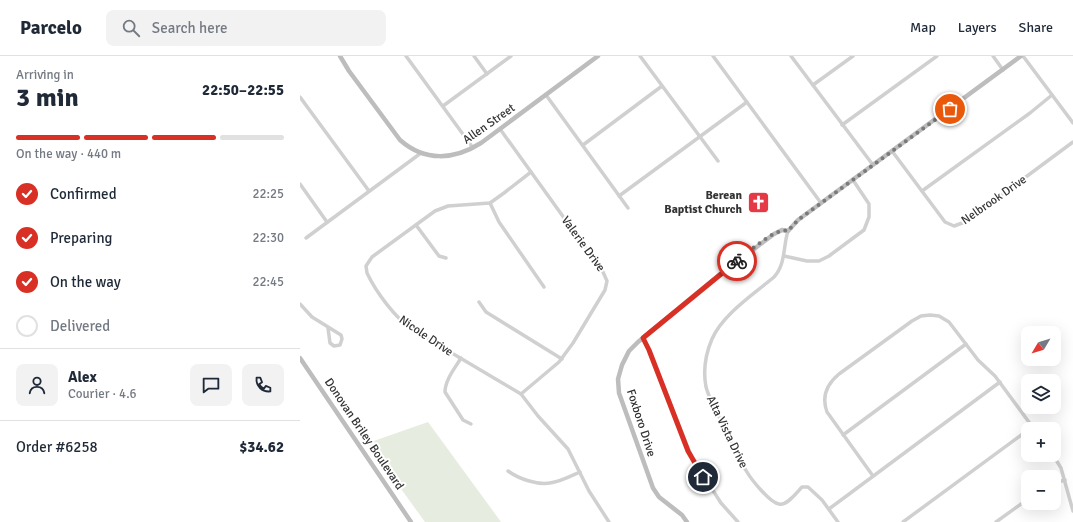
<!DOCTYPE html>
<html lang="en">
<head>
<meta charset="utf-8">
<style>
	:root { --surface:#fff; --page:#f2f2f3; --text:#1f2937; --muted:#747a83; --line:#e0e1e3; --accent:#d93025 }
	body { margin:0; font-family:Signika,sans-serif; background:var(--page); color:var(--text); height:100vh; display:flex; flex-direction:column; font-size:15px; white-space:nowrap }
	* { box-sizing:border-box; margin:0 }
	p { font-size:13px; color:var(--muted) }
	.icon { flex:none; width:22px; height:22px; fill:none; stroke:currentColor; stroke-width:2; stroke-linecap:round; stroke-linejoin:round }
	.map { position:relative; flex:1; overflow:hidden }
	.panel { display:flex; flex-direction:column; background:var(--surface); width:300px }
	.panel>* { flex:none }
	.needle { width:26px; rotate:232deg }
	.buttons { position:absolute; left:721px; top:270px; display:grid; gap:8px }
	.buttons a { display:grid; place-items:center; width:40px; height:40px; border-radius:8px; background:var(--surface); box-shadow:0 4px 16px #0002; font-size:20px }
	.pin { position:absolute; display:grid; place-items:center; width:34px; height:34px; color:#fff; margin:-17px; border:2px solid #fff; border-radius:50%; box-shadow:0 1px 4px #0007 }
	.courier { position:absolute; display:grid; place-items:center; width:40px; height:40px; margin:-20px; border:3px solid #d93025; border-radius:50%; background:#fff; color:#222; box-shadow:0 1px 5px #0007 }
	.head em { font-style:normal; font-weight:800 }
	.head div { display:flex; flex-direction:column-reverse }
	.head { display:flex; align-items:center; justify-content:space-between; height:68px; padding:0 16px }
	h1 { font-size:26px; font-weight:800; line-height:30px }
	.bar { display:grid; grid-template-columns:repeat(4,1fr); gap:6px 4px; align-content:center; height:48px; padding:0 16px }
	.bar i { height:5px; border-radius:3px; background:var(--line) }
	.bar .on { background:var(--accent) }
	.bar p { grid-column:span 4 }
	.line { display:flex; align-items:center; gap:10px; padding:0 16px; border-top:1px solid var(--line) }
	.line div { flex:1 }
	.round { display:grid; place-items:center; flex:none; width:42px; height:42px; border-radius:8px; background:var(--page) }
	ol { padding:0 16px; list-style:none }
	li { display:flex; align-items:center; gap:12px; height:44px }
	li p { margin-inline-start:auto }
	li .icon { padding:4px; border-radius:50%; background:var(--accent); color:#fff; stroke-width:4 }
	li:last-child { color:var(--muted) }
	li i { width:22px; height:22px; border:2px solid var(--line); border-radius:50% }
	header { display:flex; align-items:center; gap:24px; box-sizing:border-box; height:56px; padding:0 20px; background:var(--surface); border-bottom:1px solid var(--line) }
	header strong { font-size:19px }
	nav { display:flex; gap:22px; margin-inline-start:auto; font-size:14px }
	.search { width:280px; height:36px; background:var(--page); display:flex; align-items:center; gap:10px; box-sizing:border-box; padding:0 14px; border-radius:8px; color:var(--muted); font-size:15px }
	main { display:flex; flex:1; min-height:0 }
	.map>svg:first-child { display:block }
</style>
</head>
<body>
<header>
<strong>Parcelo</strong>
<div class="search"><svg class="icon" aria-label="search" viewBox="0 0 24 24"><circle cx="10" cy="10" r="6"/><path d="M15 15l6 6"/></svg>Search here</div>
<nav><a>Map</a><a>Layers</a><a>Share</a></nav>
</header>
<main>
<section class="panel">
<div class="head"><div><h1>3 min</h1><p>Arriving in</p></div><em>22:50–22:55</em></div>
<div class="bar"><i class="on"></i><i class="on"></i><i class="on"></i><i></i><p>On the way · 440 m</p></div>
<ol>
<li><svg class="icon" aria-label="check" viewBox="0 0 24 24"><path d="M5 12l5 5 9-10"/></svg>Confirmed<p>22:25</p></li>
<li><svg class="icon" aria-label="check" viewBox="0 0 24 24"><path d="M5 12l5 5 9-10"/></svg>Preparing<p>22:30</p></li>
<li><svg class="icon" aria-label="check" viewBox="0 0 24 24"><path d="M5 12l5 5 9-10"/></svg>On the way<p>22:45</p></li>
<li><i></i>Delivered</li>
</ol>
<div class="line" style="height:72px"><a class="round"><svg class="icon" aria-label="person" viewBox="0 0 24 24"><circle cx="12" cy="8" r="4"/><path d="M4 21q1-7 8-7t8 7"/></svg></a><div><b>Alex</b><p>Courier · 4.6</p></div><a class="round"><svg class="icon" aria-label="chat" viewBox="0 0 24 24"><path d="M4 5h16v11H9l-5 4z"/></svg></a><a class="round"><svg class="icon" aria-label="phone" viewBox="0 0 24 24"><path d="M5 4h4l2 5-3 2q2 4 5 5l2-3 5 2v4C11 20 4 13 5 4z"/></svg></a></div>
<div class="line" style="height:52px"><div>Order #6258</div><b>$34.62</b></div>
</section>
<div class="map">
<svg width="773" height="466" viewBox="0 0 773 466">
	<rect width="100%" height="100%" fill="#fff"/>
	<!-- green -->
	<path fill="#e6ecdf" d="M128 366 201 466H125L68 387Z"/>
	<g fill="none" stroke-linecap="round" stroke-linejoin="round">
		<!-- street -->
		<g stroke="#d0d0d0" stroke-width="3.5">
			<path d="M106 0 173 92"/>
			<path d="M174 0 187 18"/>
			<path d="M340 0 418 105"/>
			<path d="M413 0 521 147"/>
			<path d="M491 0 573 109"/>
			<path d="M693 0 703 14"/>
			<path d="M723 0 773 67"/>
			<path d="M513 29 553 0"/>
			<path d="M246 39 328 152"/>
			<path d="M0 41 69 135"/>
			<path d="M143 50 211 0"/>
			<path d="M542 69 637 0"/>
			<path d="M200 73 303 216 307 225 305 234 273 287 259 306 221 338"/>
			<path d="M283 89 362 30"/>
			<path d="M592 95 645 166 654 170 665 166 773 86"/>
			<path d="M231 116 204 137 190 147 148 150 135 155 72 201 66 210 67 217C76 236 95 262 113 274L221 338 238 360 268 393 289 435 309 466"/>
			<path d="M0 128 27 166"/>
			<path d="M622 135 730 57 752 39"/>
			<path d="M319 140 447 46"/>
			<path d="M190 147 199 166 244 231"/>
			<path d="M116 169 139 200 146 202"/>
			<path d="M488 175C483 190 486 208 474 221 454 238 423 258 412 283 406 297 403 315 406 331 410 345 418 359 425 372 432 387 438 403 447 416 451 423 470 447 479 448 487 450 497 436 502 431H508L522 444 538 466"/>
			<path d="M6 182 121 97"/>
			<path d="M484 200 507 205H519L529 200 564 174 569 161V148L553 124"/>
			<path d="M179 246 186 256 262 303"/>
			<path d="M0 248 12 261 41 279 42 283 40 289 34 290 30 287 28 272"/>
			<path d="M343 282 349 294 392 402 421 447 438 466"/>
			<path d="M161 302C155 312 145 324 145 336L163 364 171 368"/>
			<path d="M543 379 666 288"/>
			<path d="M753 399 761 412 773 455"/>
			<path d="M208 415C219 423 237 429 250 427 260 426 271 420 280 416"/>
			<path d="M573 420 527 356C521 340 527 328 539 318L612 265 621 260 630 259 639 260 649 266 678 304 695 320 734 373"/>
			<path d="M754 427 765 424"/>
			<path d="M529 453 700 326"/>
			<path d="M603 466 728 374"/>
			<path d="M696 466 728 443"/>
		</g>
		<!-- secondary -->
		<g stroke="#bdbdbd" stroke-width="4.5">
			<path d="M40 0 49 15 100 84C125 106 154 104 181 87L298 0"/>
			<path d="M0 302 111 466"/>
			<path d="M387 466 382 459 359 441 353 432 319 337 318 323 322 309 329 295 338 286 419 219 474 178 482 174 488 175 498 164 721 0"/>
		</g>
	</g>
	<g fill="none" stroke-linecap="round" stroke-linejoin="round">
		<!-- done -->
		<path stroke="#7a7a7a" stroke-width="4" stroke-dasharray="0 7.2" d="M437 205C448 197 475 171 488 175L498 164 650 53"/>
		<!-- route -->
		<path stroke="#d93025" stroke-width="5" d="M403 421 388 395 349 294 343 282 437 205"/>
	</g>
	<!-- icons -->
	<defs>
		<symbol id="church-square" viewBox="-11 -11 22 22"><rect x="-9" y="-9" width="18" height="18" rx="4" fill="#e63946" stroke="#fff"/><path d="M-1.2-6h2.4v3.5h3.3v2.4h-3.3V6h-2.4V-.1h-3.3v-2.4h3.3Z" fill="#fff"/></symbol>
	</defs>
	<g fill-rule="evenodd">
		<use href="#church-square" x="446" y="134" width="25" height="25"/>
	</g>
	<g text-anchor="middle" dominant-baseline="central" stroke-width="4" stroke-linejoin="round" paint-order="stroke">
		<!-- street labels -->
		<g font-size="12" fill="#333" stroke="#fff">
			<text transform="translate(189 68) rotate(-35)">Allen Street</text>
			<text transform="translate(694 144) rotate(-35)">Nelbrook Drive</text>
			<text transform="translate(283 188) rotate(54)">Valerie Drive</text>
			<text transform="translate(126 280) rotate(34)">Nicole Drive</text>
			<text transform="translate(341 367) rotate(72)">Foxboro Drive</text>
			<text transform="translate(427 376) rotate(64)">Alta Vista Drive</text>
			<text transform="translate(64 378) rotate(56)">Donovan Briley Boulevard</text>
		</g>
		<!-- poi labels -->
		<g font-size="12" font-weight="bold" fill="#333" stroke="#fff" text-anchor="end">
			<text x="442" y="139">Berean<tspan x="442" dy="14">Baptist Church</tspan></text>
		</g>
	</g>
</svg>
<div class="buttons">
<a><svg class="needle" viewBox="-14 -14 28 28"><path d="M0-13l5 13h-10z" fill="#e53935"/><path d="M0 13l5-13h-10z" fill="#747a83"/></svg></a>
<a><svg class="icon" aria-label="layers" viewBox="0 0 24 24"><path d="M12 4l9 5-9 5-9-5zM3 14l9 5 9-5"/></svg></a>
<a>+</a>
<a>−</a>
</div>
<div class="pin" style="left:650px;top:53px;background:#ea580c"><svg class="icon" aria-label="bag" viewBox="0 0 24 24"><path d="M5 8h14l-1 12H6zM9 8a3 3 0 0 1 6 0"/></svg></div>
<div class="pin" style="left:403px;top:421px;background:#1f2937"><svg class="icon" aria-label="home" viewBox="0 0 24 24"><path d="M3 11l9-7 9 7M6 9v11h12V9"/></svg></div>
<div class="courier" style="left:437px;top:205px"><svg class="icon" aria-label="bike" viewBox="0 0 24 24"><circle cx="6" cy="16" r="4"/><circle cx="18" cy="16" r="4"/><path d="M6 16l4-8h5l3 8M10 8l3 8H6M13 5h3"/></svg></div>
</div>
</main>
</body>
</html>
